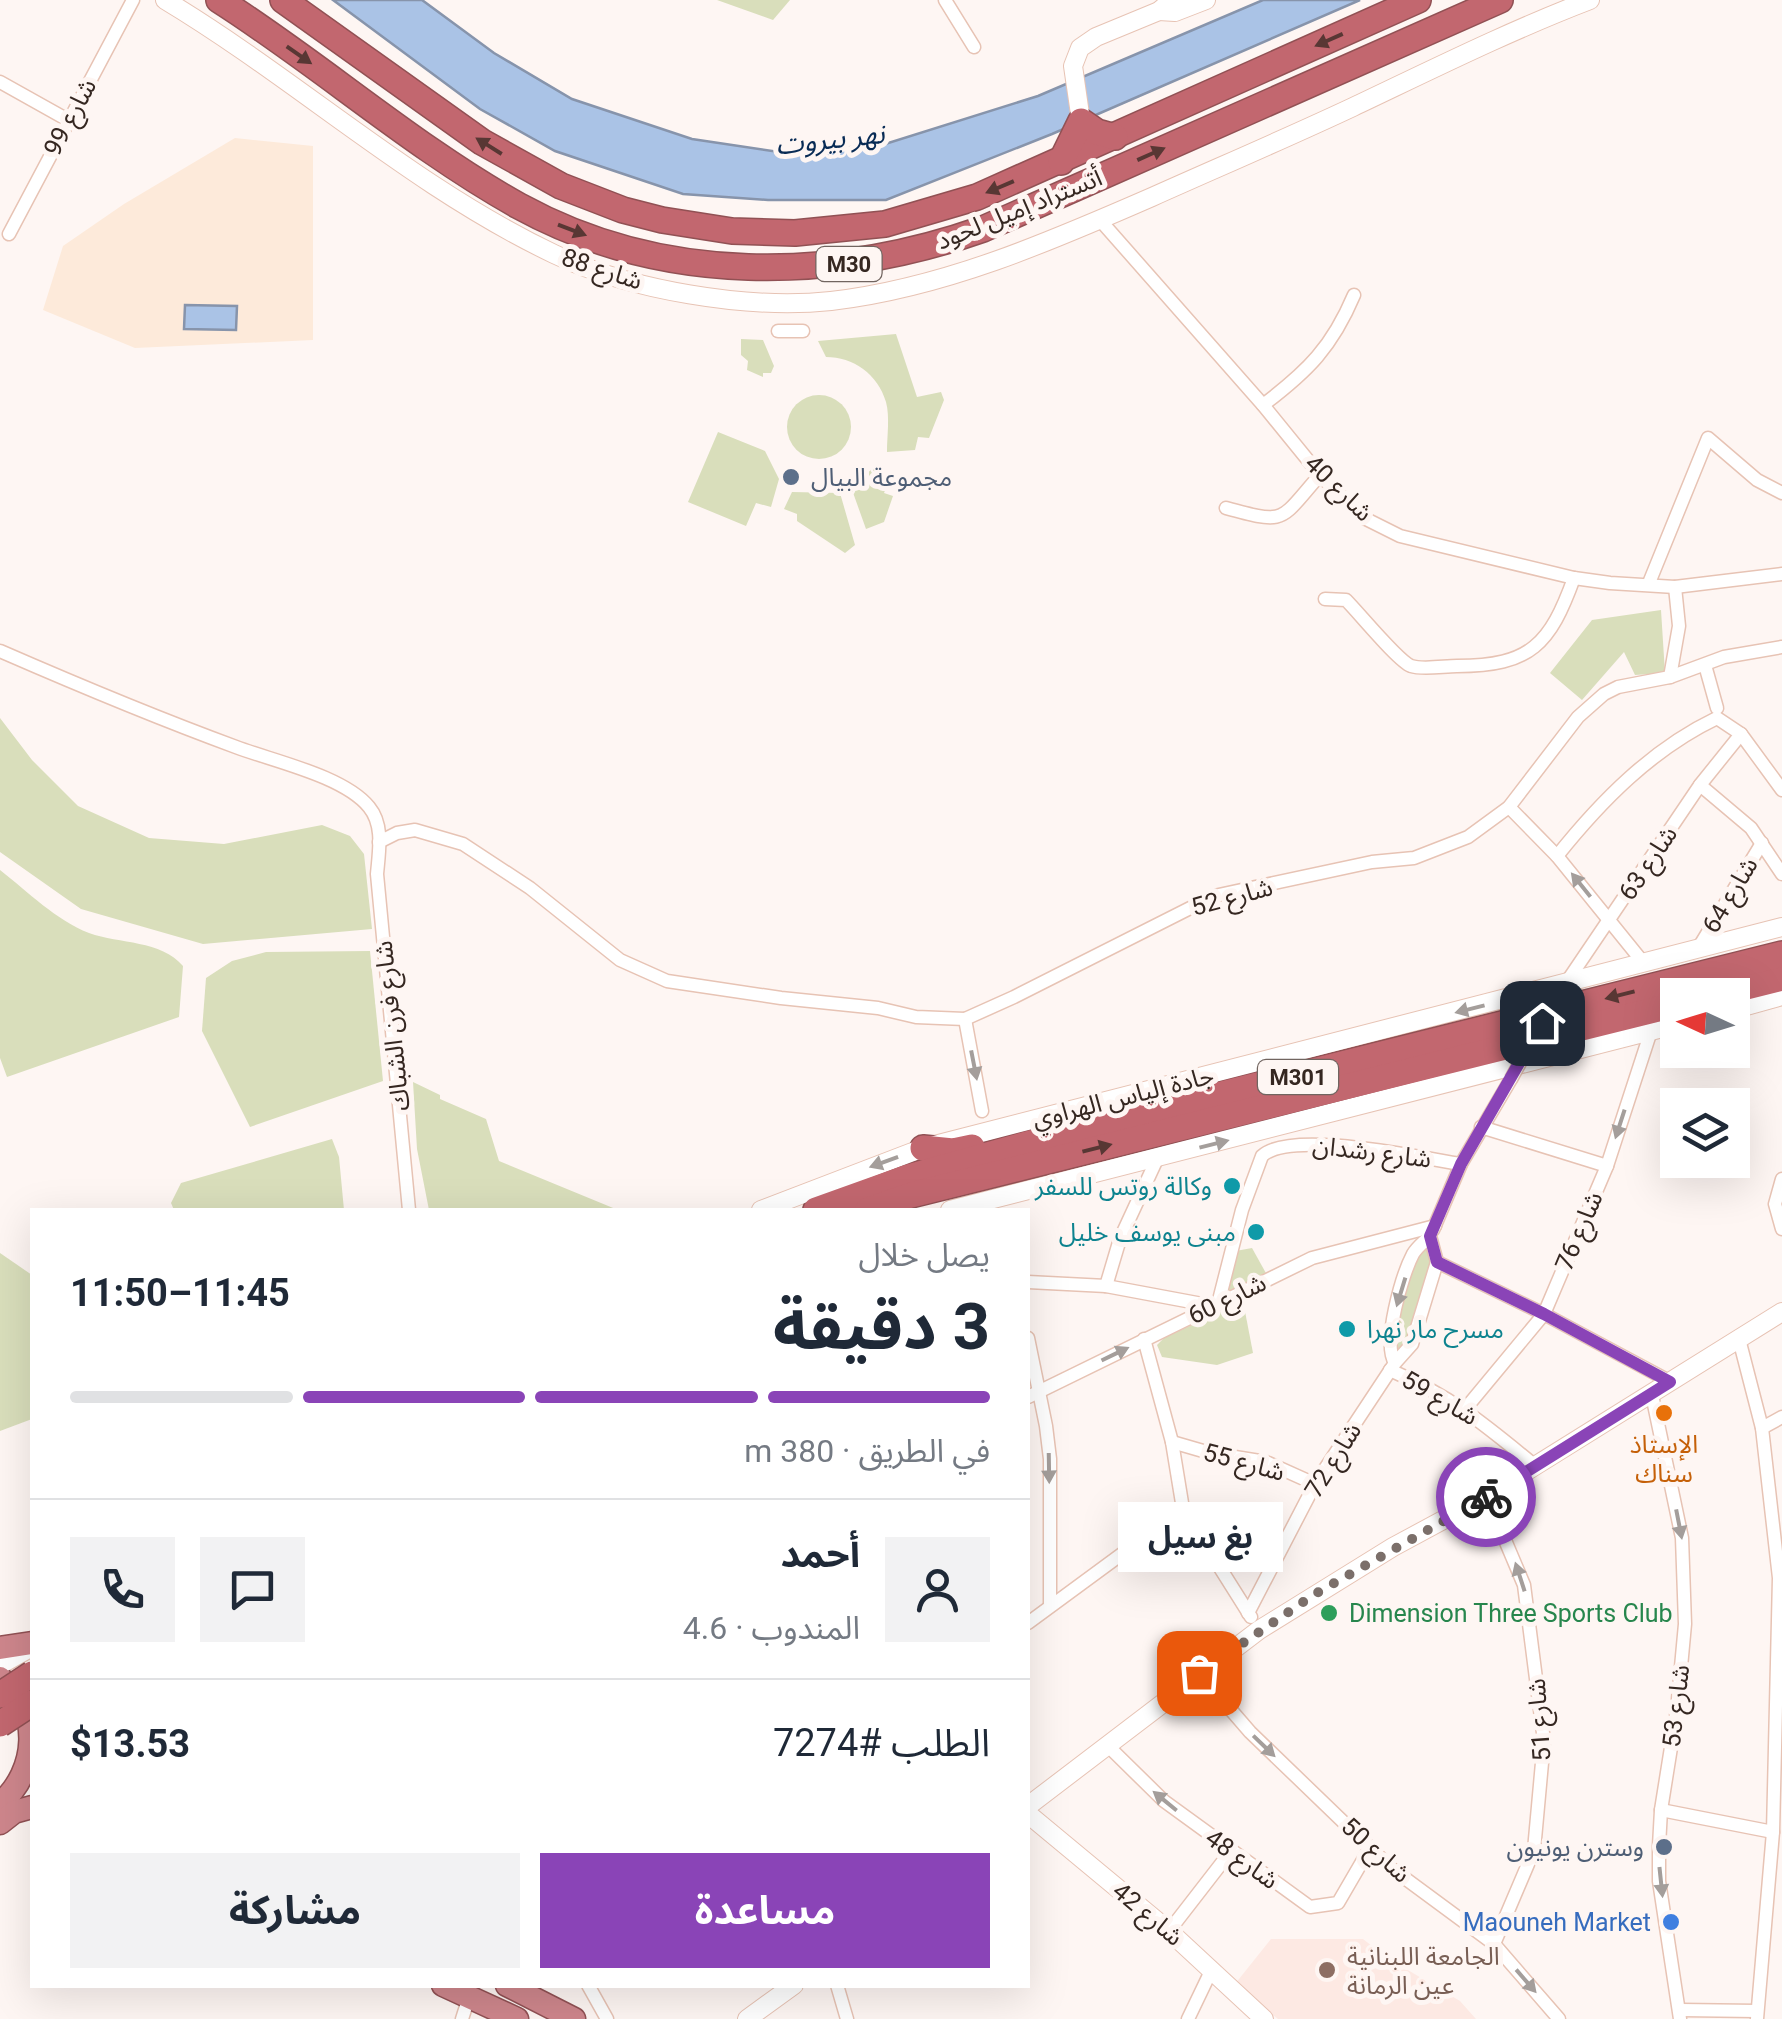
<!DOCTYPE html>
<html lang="ar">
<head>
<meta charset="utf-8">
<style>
	:root { --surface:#fff; --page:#f2f2f3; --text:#1f2937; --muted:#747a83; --line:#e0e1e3; --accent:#8a44b7 }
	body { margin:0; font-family:Roboto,"Noto Sans Arabic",sans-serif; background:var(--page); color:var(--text); direction:rtl; height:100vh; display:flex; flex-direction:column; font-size:38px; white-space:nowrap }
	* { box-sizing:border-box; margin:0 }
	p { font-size:32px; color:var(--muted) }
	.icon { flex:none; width:55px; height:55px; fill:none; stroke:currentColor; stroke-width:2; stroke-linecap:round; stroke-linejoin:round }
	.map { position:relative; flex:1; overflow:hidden; direction:ltr }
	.drawer { position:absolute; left:30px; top:1208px; width:1000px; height:780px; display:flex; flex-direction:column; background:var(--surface); border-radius:0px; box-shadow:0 10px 40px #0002; direction:rtl }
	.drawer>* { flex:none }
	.needle { width:65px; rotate:274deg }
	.fabs { position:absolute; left:1660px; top:978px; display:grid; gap:20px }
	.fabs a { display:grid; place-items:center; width:90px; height:90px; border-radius:0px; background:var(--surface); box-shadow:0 10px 40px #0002; font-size:50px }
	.pin { position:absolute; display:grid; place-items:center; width:85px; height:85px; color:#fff; margin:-42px; border-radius:20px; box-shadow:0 5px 15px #0006 }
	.courier { position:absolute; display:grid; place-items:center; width:100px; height:100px; margin:-50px; border:8px solid #8a44b7; border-radius:50%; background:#fff; color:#222; box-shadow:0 2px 12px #0007 }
	.bubble { position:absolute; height:70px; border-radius:0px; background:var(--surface); box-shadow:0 10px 40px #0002; font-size:32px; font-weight:700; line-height:70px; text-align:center; direction:rtl }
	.headline em { font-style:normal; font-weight:700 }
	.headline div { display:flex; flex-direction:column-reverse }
	.headline { display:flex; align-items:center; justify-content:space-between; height:170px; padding:0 40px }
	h1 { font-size:65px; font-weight:700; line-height:75px }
	.bar { display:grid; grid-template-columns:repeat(4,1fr); gap:15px 10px; align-content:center; height:120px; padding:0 40px }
	.bar i { height:12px; border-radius:8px; background:var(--line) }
	.bar .on { background:var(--accent) }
	.bar p { grid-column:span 4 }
	.line { display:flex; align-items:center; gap:25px; padding:0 40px; border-top:2px solid var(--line) }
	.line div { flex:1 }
	.round { display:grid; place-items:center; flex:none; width:105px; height:105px; border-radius:0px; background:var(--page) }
	.action { display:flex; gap:20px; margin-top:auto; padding:20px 40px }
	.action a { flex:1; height:115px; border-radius:0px; background:var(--accent); color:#fff; font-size:40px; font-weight:700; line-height:115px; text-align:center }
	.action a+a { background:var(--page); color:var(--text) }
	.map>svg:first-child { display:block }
</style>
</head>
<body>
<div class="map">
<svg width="1782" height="2019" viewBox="0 0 1782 2019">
	<rect width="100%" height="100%" fill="#fef6f3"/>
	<!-- industrial -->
	<path fill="#fdeada" d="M235 138 313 146V340L135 348 43 310 63 246 124 204Z"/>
	<!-- education -->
	<path fill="#fde9e3" d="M1271 1939H1363L1386 1957 1460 2001 1476 2019H1278L1235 1984Z"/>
	<!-- green -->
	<g fill="#d9debb">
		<path d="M717 0H790L773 20Z"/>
		<path d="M896 334 917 397 941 392 944 400 929 438 918 437 915 450 887 452C887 436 890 417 886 402 878 374 853 357 826 357L818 341Z"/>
		<path d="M741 339 763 340 774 366 771 373H763V377L747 370 748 361 741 355Z"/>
		<circle cx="819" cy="427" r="32"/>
		<path d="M718 432 765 451 779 479 771 507 756 503 746 526 688 502Z"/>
		<path d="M872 469 890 477 884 493 893 496 884 522 866 529 851 487Z"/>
		<path d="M792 492 840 493 855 545 845 553 797 521V514L784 509Z"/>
		<path d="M1661 610 1665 673 1635 675 1624 652 1582 700 1550 673 1592 620Z"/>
		<path d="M0 718 32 760 78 806 149 838 224 844 322 825 350 836 364 854 372 929 203 944 81 909 0 852Z"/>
		<path d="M0 870C28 892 56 920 89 933 120 944 161 940 183 966L179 1017 7 1077 0 1058Z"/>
		<path d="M370 951 383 1081 250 1127 202 1031 206 978 232 961 266 952Z"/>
		<path d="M413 1082 440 1095V1099L486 1119 499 1161 618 1210H429L417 1149Z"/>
		<path d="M332 1139 339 1157 344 1210H174L171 1203 181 1183Z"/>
		<path d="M1430 1236 1435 1251 1404 1355 1390 1345 1413 1255Z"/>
		<path d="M1252 1248 1267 1275 1219 1302 1230 1252Z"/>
		<path d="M0 1253 32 1275V1419L0 1431Z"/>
		<path d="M1243 1301 1253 1353 1217 1365 1162 1357 1157 1345 1164 1338Z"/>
	</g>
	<!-- water -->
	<g fill="#aac3e6" stroke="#8794ab" stroke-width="2.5">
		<path d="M333 0H422L494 53 572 99 692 139 779 152 882 145 1038 96 1263 0H1360L1052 134 886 200H768L683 194 555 151 480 109Z"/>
		<path d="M185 305 237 306 236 330 184 329Z"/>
	</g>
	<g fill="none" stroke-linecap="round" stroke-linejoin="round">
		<defs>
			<g id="minor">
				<path d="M945 0 974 47"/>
				<path d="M0 82 68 120"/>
				<path d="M1100 220 1263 405 1320 475 1362 517 1400 536 1574 578 1610 583 1675 587 1782 574"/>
				<path d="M9 234 133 0"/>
				<path d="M778 331H803"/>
				<path d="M1263 405C1308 371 1332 347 1354 295"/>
				<path d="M1226 508C1288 525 1279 521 1320 475"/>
				<path d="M1649 583 1708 438 1757 480 1782 493"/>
				<path d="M1325 599 1346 600C1359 613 1398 661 1411 666 1423 670 1444 666 1457 666 1531 666 1550 644 1574 578"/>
				<path d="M0 651C78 685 157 718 236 747 273 761 344 776 369 807 384 825 379 851 377 874L409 1210"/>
				<path d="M1705 665 1717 708"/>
				<path d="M1670 677 1679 626 1675 587"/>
				<path d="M1700 785 1751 828 1782 874"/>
				<path d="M1509 807 1557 856 1642 961"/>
				<path d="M379 842 397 833 415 830 463 844 530 888 620 960 667 981 781 998 878 1008 916 1017 965 1019 1014 997 1214 896 1372 862 1414 858 1468 837 1509 807 1578 717 1604 694 1618 687 1670 677 1724 657 1782 647"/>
				<path d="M1557 856C1601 801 1652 749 1717 718L1741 734 1782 790"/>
				<path d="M1699 947 1762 843"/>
				<path d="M1564 986 1700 785 1741 734"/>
				<path d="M965 1019 982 1111"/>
				<path d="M1481 1127 1607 1166"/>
				<path d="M1782 1179 1775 1204 1782 1229"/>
				<path d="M1433 1230 1461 1164 1511 1079"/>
				<path d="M1437 1262 1544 1314 1671 1382"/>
				<path d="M1028 1282 1106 1286 1213 1306"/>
				<path d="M1106 1286 1120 1239 1157 1159"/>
				<path d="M1218 1304 1242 1210 1262 1156C1290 1129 1421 1158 1461 1164"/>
				<path d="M1028 1338 1046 1426 1050 1459V1605"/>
				<path d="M1144 1339 1172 1442 1183 1509 1251 1617"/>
				<path d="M1739 1339 1762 1428 1779 1578 1773 1832 1757 2019"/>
				<path d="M1390 1370C1452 1397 1483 1423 1534 1465"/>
				<path d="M1652 1395 1682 1538 1685 1624 1677 1710 1661 1810 1659 1846V1881L1680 2019"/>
				<path d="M1028 1397 1312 1258 1435 1226"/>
				<path d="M1466 1408 1544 1314 1607 1166 1651 1031"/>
				<path d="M1762 1428 1782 1417"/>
				<path d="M1172 1442 1210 1453 1266 1462 1315 1484"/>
				<path d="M1482 1499 1494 1514 1524 1585 1544 1741 1534 1850 1494 1944"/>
				<path d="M1248 1613 1315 1484 1395 1363 1412 1344 1437 1262 1430 1236C1424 1242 1417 1247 1413 1254 1402 1275 1382 1343 1395 1363"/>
				<path d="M1028 1623 1183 1509"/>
				<path d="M1199 1673 1250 1732 1391 1868 1494 1944 1559 2019"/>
				<path d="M1107 1745 1164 1801 1310 1907 1338 1903 1370 1848"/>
				<path d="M1661 1810 1773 1832"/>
				<path d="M1169 1931 1231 1851"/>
				<path d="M588 1985 607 2019"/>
				<path d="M837 1985 847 2019"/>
				<path d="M1681 2010 1757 2011"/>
				<path d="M462 2019 469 1997"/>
				<path d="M1188 2019 1212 1969"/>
			</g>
			<g id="tertiary">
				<path d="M165 0C298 80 413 187 554 254 629 290 748 310 831 301 943 288 1049 242 1152 197 1219 167 1287 138 1353 107 1431 70 1509 31 1590 0"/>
				<path d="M1159 11 1175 12 1206 0"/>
				<path d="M1081 121 1073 66 1080 48 1096 37 1159 11 1172 0"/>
				<path d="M1732 1010 1782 996"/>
				<path d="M761 1210 923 1148 1782 927"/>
				<path d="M950 1210 1678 1024"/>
				<path d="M0 1665 32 1647"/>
				<path d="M1028 1814 1169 1931 1264 2019"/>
			</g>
			<g id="secondary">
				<path d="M1028 1806 1259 1630 1393 1547 1482 1499 1782 1312"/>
				<path d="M747 2019 794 1985"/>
			</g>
			<g id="trunk">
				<path d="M0 1648 32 1643"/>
				<path d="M0 1678C43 1710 38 1771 0 1804"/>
				<path d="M0 1823 14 1812 32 1807"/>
				<path d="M443 1985 517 2019"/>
				<path d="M507 1985 574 2019"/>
			</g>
			<g id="motorway">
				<path d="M219 0C321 65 413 147 519 206 663 285 832 282 983 229L1500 0"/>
				<path d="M283 0 482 142 561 186 623 210 662 220 732 231 795 233 885 224 977 197 1418 0"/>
				<path d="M1061 162 1081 121 1097 132 1115 137"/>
				<path d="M1714 995 1782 978"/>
				<path d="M923 1148 953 1151 972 1147"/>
				<path d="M816 1210 908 1177 1066 1133 1782 954"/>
				<path d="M868 1210 911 1195 1678 1004"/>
			</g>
		</defs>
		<!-- minor casing -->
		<use href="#minor" stroke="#e7c3b4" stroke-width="15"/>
		<!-- tertiary casing -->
		<use href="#tertiary" stroke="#e7c3b4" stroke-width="20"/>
		<!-- secondary casing -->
		<use href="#secondary" stroke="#e7c3b4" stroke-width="20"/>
		<!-- trunk casing -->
		<use href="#trunk" stroke="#915154" stroke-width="25"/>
		<!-- motorway casing -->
		<use href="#motorway" stroke="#915154" stroke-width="28"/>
		<!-- minor -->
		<use href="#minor" stroke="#fff" stroke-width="12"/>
		<!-- tertiary -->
		<use href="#tertiary" stroke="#fff" stroke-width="18"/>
		<!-- secondary -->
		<use href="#secondary" stroke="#fff" stroke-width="18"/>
		<!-- trunk -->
		<use href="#trunk" stroke="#ce868c" stroke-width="22"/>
		<!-- motorway -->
		<use href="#motorway" stroke="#c2676f" stroke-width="25"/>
		<defs>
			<path id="minor-bridge" d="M1511 1079 1558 994"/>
			<g id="motorway-bridge">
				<path d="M0 1695 32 1674"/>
				<path d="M0 1724 32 1703"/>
			</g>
		</defs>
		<!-- minor-bridge casing -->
		<use href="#minor-bridge" stroke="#e7c3b4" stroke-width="15" stroke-linecap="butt"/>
		<!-- motorway-bridge casing -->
		<use href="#motorway-bridge" stroke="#915154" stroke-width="28" stroke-linecap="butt"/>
		<!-- minor-bridge -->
		<use href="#minor-bridge" stroke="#fff" stroke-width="12"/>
		<!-- motorway-bridge -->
		<use href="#motorway-bridge" stroke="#c2676f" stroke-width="25"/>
	</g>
	<!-- one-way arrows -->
	<defs><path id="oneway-solid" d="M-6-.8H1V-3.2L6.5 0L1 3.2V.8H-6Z" transform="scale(2.5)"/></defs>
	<g fill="#583734">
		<use href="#oneway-solid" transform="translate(1329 40) rotate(156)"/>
		<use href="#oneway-solid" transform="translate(299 55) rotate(35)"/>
		<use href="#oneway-solid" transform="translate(489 146) rotate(-148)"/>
		<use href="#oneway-solid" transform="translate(1151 154) rotate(-24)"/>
		<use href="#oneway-solid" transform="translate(1000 187) rotate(157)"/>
		<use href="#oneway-solid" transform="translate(572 230) rotate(21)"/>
		<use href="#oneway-solid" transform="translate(1620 995) rotate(166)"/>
		<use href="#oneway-solid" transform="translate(1097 1148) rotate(-14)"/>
	</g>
	<g fill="#a49e9b">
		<use href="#oneway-solid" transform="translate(1581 885) rotate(-129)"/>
		<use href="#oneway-solid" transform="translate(1470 1009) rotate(166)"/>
		<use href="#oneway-solid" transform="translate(974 1065) rotate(79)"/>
		<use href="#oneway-solid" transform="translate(1620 1124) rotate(108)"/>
		<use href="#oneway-solid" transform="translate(1214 1144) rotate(-14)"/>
		<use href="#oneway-solid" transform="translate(884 1162) rotate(160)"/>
		<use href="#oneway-solid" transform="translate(1401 1292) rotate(107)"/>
		<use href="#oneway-solid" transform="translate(1115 1354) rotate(-26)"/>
		<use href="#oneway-solid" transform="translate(1049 1468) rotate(89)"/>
		<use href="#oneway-solid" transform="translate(1679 1524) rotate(79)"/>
		<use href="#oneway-solid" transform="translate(1520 1577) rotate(-108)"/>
		<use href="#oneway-solid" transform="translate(1264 1746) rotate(44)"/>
		<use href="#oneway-solid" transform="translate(1165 1801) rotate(-141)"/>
		<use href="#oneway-solid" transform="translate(1661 1882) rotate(84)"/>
		<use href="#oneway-solid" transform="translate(1526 1981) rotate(49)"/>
	</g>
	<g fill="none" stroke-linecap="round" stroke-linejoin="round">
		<!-- done -->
		<path stroke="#7b6f6a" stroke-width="10" stroke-dasharray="0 18" d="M1199 1673 1315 1594 1486 1497"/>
		<!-- route -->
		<path stroke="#8a44b7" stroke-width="12" d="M1486 1497 1670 1382 1544 1314 1437 1262 1430 1236 1461 1164 1542 1023"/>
	</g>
	<!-- markers -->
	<g fill="#5c6f8a" stroke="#fef6f3" stroke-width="4">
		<circle cx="791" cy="477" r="10"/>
		<circle cx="1664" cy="1847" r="10"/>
	</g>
	<g fill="#0f9aa8" stroke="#fef6f3" stroke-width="4">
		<circle cx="1232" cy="1186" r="10"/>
		<circle cx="1256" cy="1232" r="10"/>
		<circle cx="1347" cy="1329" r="10"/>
	</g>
	<circle fill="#e8710a" stroke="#fef6f3" stroke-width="4" cx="1664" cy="1413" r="10"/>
	<circle fill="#2e9e5b" stroke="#fef6f3" stroke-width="4" cx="1329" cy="1613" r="10"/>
	<circle fill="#3f7fe0" stroke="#fef6f3" stroke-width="4" cx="1671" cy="1922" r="10"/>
	<circle fill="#8d6e63" stroke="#fef6f3" stroke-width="4" cx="1327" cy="1970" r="10"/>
	<g text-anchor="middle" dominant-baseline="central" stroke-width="10" stroke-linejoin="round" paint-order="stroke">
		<!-- shield labels -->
		<g fill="#fef6f3" stroke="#716560" stroke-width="2.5">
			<rect x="816.5" y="247" width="65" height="34" rx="8"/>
			<rect x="1258" y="1060" width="80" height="34" rx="8"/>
		</g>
		<g font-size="22" font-weight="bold" fill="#352721">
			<text x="849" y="264">M30</text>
			<text x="1298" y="1077">M301</text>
		</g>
		<!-- street labels -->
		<g font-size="25" fill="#352721" stroke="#fef6f3">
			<text transform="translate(70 117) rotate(-62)">شارع 99</text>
			<text transform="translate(1019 209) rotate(-22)">أتستراد إميل لحود</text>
			<text transform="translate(602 269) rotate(18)">شارع 88</text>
			<text transform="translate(1339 488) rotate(44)">شارع 40</text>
			<text transform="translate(1648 863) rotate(-56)">شارع 63</text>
			<text transform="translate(1730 895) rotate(-59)">شارع 64</text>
			<text transform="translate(1232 897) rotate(-15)">شارع 52</text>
			<text transform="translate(392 1026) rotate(-96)">شارع فرن الشباك</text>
			<text transform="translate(1123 1097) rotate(-14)">جادة إلياس الهراوي</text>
			<text transform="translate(1372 1152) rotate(7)">شارع رشدان</text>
			<text transform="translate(1579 1231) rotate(-67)">شارع 76</text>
			<text transform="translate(1227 1299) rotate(-26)">شارع 60</text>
			<text transform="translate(1440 1398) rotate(30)">شارع 59</text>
			<text transform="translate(1333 1460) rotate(-58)">شارع 72</text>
			<text transform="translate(1244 1462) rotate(15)">شارع 55</text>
			<text transform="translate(1676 1706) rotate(-83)">شارع 53</text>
			<text transform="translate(1539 1720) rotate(-94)">شارع 51</text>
			<text transform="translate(1376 1850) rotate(42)">شارع 50</text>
			<text transform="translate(1242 1859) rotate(36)">شارع 48</text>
			<text transform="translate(1148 1914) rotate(40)">شارع 42</text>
		</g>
		<!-- service labels -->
		<g font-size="25" fill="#4e5e75" stroke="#fef6f3" text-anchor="start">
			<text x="811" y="477">مجموعة البيال</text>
			<text x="1644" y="1847" text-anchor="end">وسترن يونيون</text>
		</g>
		<!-- culture labels -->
		<g font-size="25" fill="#0d838f" stroke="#fef6f3" text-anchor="end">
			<text x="1212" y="1186">وكالة روتس للسفر</text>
			<text x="1236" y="1232">مبنى يوسف خليل</text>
			<text x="1367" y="1329" text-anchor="start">مسرح مار نهرا</text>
		</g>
		<!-- food labels -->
		<g font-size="25" fill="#c56008" stroke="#fef6f3">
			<text x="1664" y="1444">الإستاذ<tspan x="1664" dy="29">سناك</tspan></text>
		</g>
		<!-- leisure labels -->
		<g font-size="25" fill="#27864d" stroke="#fef6f3" text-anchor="start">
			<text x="1349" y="1613">Dimension Three Sports Club</text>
		</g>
		<!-- shop labels -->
		<g font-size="25" fill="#366cbe" stroke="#fef6f3" text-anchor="end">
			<text x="1651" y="1922">Maouneh Market</text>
		</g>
		<!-- education labels -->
		<g font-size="25" fill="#785e54" stroke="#fef6f3" text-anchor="start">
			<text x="1347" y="1956">الجامعة اللبنانية<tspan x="1347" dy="29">عين الرمانة</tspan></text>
		</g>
		<!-- water labels -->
		<g font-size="28" font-style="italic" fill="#082b55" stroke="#fef6f3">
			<text transform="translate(830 139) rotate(-6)">نهر بيروت</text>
		</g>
	</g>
</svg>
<div class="fabs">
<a><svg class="needle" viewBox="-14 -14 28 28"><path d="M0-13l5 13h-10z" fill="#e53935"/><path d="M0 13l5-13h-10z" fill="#747a83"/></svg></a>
<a><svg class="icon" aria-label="layers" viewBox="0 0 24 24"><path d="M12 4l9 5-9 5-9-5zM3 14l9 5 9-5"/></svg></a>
</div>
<div class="pin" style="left:1199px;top:1673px;background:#ea580c"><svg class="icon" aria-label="bag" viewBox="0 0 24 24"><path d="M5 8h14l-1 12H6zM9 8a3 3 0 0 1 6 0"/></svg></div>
<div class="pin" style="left:1542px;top:1023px;background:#1f2937"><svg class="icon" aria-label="home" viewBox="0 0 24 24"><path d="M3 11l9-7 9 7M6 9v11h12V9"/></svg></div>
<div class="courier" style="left:1486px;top:1497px"><svg class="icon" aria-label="bike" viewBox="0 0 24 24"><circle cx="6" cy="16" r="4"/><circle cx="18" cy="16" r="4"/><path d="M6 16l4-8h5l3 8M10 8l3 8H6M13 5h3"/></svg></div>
<div class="bubble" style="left:1118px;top:1502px;width:165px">بغ سيل</div>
<section class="drawer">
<div class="headline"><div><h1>3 دقيقة</h1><p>يصل خلال</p></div><em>11:45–11:50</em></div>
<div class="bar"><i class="on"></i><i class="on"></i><i class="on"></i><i></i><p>في الطريق · 380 m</p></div>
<div class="line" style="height:180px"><a class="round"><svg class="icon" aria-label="person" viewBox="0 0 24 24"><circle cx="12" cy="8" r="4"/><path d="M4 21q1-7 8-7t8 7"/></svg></a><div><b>أحمد</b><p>المندوب · 4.6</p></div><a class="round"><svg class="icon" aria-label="chat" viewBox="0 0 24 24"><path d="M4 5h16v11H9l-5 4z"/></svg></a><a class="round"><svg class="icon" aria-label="phone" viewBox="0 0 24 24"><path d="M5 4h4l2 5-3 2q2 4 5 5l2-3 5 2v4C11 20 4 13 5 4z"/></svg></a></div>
<div class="line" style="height:130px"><div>الطلب #7274</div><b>$13.53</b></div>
<div class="action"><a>مساعدة</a><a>مشاركة</a></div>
</section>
</div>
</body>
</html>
